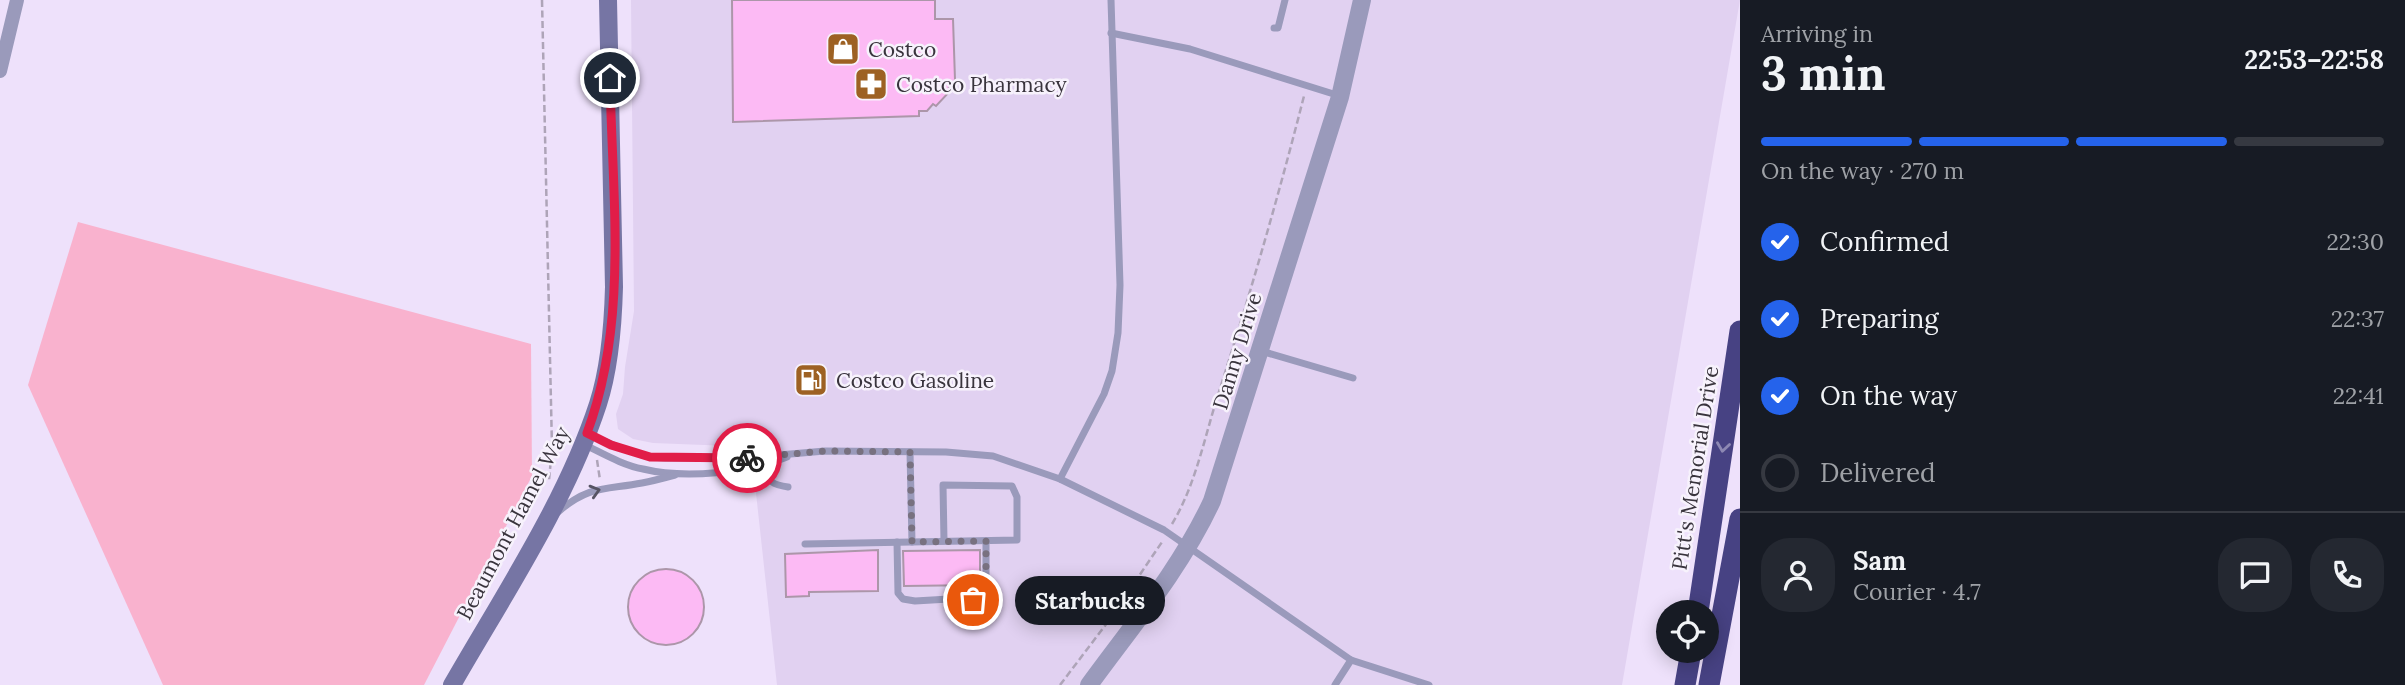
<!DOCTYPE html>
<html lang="en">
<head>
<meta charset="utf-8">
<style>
	:root { --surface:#171b24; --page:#242831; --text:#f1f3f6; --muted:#9ea1a6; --line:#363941; --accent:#2563eb }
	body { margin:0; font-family:Lora,serif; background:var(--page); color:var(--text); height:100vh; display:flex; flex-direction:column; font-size:26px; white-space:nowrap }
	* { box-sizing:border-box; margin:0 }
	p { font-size:23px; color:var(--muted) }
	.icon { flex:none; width:38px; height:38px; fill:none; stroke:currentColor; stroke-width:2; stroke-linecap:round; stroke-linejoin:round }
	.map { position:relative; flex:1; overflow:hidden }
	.drawer { display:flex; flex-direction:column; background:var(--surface); width:665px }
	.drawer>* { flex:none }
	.fabs { position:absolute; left:1656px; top:600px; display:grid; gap:14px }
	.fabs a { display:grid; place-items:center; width:63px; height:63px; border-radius:50%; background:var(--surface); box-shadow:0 4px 18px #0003; font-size:35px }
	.pin { position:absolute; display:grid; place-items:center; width:60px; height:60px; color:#fff; margin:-30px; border:4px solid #fff; border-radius:50%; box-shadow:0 2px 7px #0007 }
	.courier { position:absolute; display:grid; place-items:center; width:70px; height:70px; margin:-35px; border:5px solid #e11d48; border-radius:50%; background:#fff; color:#222; box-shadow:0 2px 9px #0007 }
	.bubble { position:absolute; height:49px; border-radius:24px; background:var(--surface); box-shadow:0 4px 18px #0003; font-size:23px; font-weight:700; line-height:49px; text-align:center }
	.summary em { font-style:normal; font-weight:700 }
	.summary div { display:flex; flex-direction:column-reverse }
	.summary { display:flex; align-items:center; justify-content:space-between; height:119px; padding:0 21px }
	h1 { font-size:46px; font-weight:700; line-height:52px }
	.bar { display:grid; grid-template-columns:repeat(4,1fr); gap:10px 7px; align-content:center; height:84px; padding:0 21px }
	.bar i { height:9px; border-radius:5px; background:var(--line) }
	.bar .current { background:var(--accent) }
	.bar p { grid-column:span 4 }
	.line { display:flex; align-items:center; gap:18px; padding:0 21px; border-top:2px solid var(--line) }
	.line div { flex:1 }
	.round { display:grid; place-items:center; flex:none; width:74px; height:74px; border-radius:28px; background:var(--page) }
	ol { padding:0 21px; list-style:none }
	li { display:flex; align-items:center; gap:21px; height:77px }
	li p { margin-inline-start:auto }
	li .icon { padding:7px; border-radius:50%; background:var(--accent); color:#fff; stroke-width:4 }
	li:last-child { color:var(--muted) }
	li i { width:38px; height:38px; border:4px solid var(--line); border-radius:50% }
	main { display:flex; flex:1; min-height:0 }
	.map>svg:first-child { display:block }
</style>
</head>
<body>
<main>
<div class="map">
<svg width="1740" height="685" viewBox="0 0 1740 685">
	<rect width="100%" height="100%" fill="#eee1fb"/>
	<!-- built -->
	<path fill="#e1d1f1" d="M631 0H1740L1622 685H777L755 484V447L653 443 633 439 618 429 616 414 623 394 625 367 634 311Z"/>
	<!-- green -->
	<path fill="#f9b2ce" d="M78 222 531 344 532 476 424 685H163L28 385Z"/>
	<!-- building -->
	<g fill="#fcbaf4" stroke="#ac96a9" stroke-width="2">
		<path d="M732 0H935V19H953L955 80 949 87 952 89 936 106 933 104 927 111H919V116L733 122Z"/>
		<path d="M878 550V591L809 592V596L786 597 785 554Z"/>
		<path d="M980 550V585L904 586 903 551Z"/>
		<circle cx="666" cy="607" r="38"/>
	</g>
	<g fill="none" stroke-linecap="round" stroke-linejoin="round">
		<!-- path -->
		<g stroke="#aea4b8" stroke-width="2.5" stroke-dasharray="7 3.5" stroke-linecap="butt">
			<path d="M542 0 552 448 549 480"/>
			<path d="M597 460 600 480"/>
			<path d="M1172 524C1195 486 1204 440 1217 398 1249 298 1278 198 1304 96"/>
			<path d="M1060 685 1107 623 1162 542"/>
		</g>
		<!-- service -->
		<g stroke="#9a9abb" stroke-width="7">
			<path d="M1274 28H1278L1285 0"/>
			<path d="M1111 33 1190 49 1340 96"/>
			<path d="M1261 351 1353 378"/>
			<path d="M587 434 623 449 650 457 665 458H746L825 451 946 452 993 456 1060 479 1164 530 1351 660 1429 685"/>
			<path d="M583 444C602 453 622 465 643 469 684 479 749 473 787 457"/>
			<path d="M910 452 912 542"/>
			<path d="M764 467C768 482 773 485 788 487"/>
			<path d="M1060 479 1104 394 1112 371 1118 333 1120 285 1111 0"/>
			<path d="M558 512C589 485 605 490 642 483 653 481 664 478 675 475"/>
			<path d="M897 542 898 593 903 599 915 601 983 597 986 590V541"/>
			<path d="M805 544 1017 540V497L1012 486 943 485 944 541"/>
			<path d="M1335 685 1351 660"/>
		</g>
		<!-- minor -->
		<path stroke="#9a9abb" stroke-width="14" d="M0 71 17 0"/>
		<!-- tertiary -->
		<path stroke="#9a9abb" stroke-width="18" d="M1089 685C1132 626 1181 568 1212 501L1340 97 1362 0"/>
		<!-- secondary -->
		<path stroke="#7675a4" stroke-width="18" d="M452 685C503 596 566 502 598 404 610 367 613 326 614 287L608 0"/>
		<!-- motorway -->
		<g stroke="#474283" stroke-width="21">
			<path d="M1698 612 1740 331"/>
			<path d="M1685 685 1691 651"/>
			<path d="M1709 685 1740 519"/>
		</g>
	</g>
	<!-- one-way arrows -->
	<defs><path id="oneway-chevron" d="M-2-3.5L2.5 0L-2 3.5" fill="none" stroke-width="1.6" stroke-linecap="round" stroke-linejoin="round" transform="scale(1.75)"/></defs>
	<use stroke="#8d88b3" href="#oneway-chevron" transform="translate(1723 447) rotate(98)"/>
	<use stroke="#565363" href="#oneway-chevron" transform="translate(595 491) rotate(-16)"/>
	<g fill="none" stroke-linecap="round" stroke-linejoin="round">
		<!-- done -->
		<path stroke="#787180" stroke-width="7" stroke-dasharray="0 12.6" d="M747 458 825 451 910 452 912 542 986 541V590L983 597 973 600"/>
		<!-- route -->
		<path stroke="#e11d48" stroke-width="9" d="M610 78C612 196 629 321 587 433L611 445 650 457 747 458"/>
	</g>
	<!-- icons -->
	<defs>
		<symbol id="shop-square" viewBox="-11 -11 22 22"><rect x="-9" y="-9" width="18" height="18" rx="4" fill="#9d6123" stroke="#f7f2fc"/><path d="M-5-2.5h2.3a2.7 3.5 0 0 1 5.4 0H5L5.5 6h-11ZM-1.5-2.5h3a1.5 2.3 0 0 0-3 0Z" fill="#fff"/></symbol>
		<symbol id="pharmacy-square" viewBox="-11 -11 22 22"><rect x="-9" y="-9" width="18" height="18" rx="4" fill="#9d6123" stroke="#f7f2fc"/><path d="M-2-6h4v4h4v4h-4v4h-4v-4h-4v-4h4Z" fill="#fff"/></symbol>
		<symbol id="fuel-square" viewBox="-11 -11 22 22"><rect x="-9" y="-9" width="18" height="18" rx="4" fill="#9d6123" stroke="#f7f2fc"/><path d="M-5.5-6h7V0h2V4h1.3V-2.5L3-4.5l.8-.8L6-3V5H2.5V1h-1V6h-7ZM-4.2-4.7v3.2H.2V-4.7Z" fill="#fff"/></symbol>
	</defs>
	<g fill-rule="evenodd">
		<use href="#shop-square" x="824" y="30" width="38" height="38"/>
		<use href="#pharmacy-square" x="852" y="65" width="38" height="38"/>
		<use href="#fuel-square" x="792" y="361" width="38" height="38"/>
	</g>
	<g text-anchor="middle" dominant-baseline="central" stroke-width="5" stroke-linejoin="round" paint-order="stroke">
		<!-- poi labels -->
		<g font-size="21" fill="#39343d" stroke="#f7f2fc" text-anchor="start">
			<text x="868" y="49">Costco</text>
			<text x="896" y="84">Costco Pharmacy</text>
			<text x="836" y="380">Costco Gasoline</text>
		</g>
		<!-- street labels -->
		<g font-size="21" fill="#39343d" stroke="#f7f2fc">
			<text transform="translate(1237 351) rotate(-73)">Danny Drive</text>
			<text transform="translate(1695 468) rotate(-81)">Pitt's Memorial Drive</text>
			<text transform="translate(513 523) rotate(-62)">Beaumont Hamel Way</text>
		</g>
	</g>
</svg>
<div class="fabs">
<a><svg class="icon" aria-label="locate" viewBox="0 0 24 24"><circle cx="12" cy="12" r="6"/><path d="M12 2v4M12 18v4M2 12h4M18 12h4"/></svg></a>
</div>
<div class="pin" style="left:973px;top:600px;background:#ea580c"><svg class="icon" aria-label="bag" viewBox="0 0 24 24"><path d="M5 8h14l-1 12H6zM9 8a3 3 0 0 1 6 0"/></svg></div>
<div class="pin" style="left:610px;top:78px;background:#1f2937"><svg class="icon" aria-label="home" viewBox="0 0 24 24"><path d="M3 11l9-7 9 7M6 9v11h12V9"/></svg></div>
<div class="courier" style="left:747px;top:458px"><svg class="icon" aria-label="bike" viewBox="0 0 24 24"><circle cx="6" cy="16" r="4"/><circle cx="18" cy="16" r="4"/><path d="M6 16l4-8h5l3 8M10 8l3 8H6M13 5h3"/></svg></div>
<div class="bubble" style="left:1015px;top:576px;width:150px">Starbucks</div>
</div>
<section class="drawer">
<div class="summary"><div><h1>3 min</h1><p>Arriving in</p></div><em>22:53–22:58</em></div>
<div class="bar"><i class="current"></i><i class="current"></i><i class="current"></i><i></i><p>On the way · 270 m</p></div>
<ol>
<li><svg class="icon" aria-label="check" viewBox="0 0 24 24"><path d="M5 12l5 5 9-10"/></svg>Confirmed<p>22:30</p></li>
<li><svg class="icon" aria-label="check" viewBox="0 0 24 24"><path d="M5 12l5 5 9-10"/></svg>Preparing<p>22:37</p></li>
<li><svg class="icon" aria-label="check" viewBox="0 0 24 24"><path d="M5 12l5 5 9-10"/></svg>On the way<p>22:41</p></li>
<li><i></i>Delivered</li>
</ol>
<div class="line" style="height:126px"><a class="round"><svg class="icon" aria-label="person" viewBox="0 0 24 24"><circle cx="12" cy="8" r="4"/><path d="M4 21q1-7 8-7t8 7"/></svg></a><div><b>Sam</b><p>Courier · 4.7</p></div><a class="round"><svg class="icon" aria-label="chat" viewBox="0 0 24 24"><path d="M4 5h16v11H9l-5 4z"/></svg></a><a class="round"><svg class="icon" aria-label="phone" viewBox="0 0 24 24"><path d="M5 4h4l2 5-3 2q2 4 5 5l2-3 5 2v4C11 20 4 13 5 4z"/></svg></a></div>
</section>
</main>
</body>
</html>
